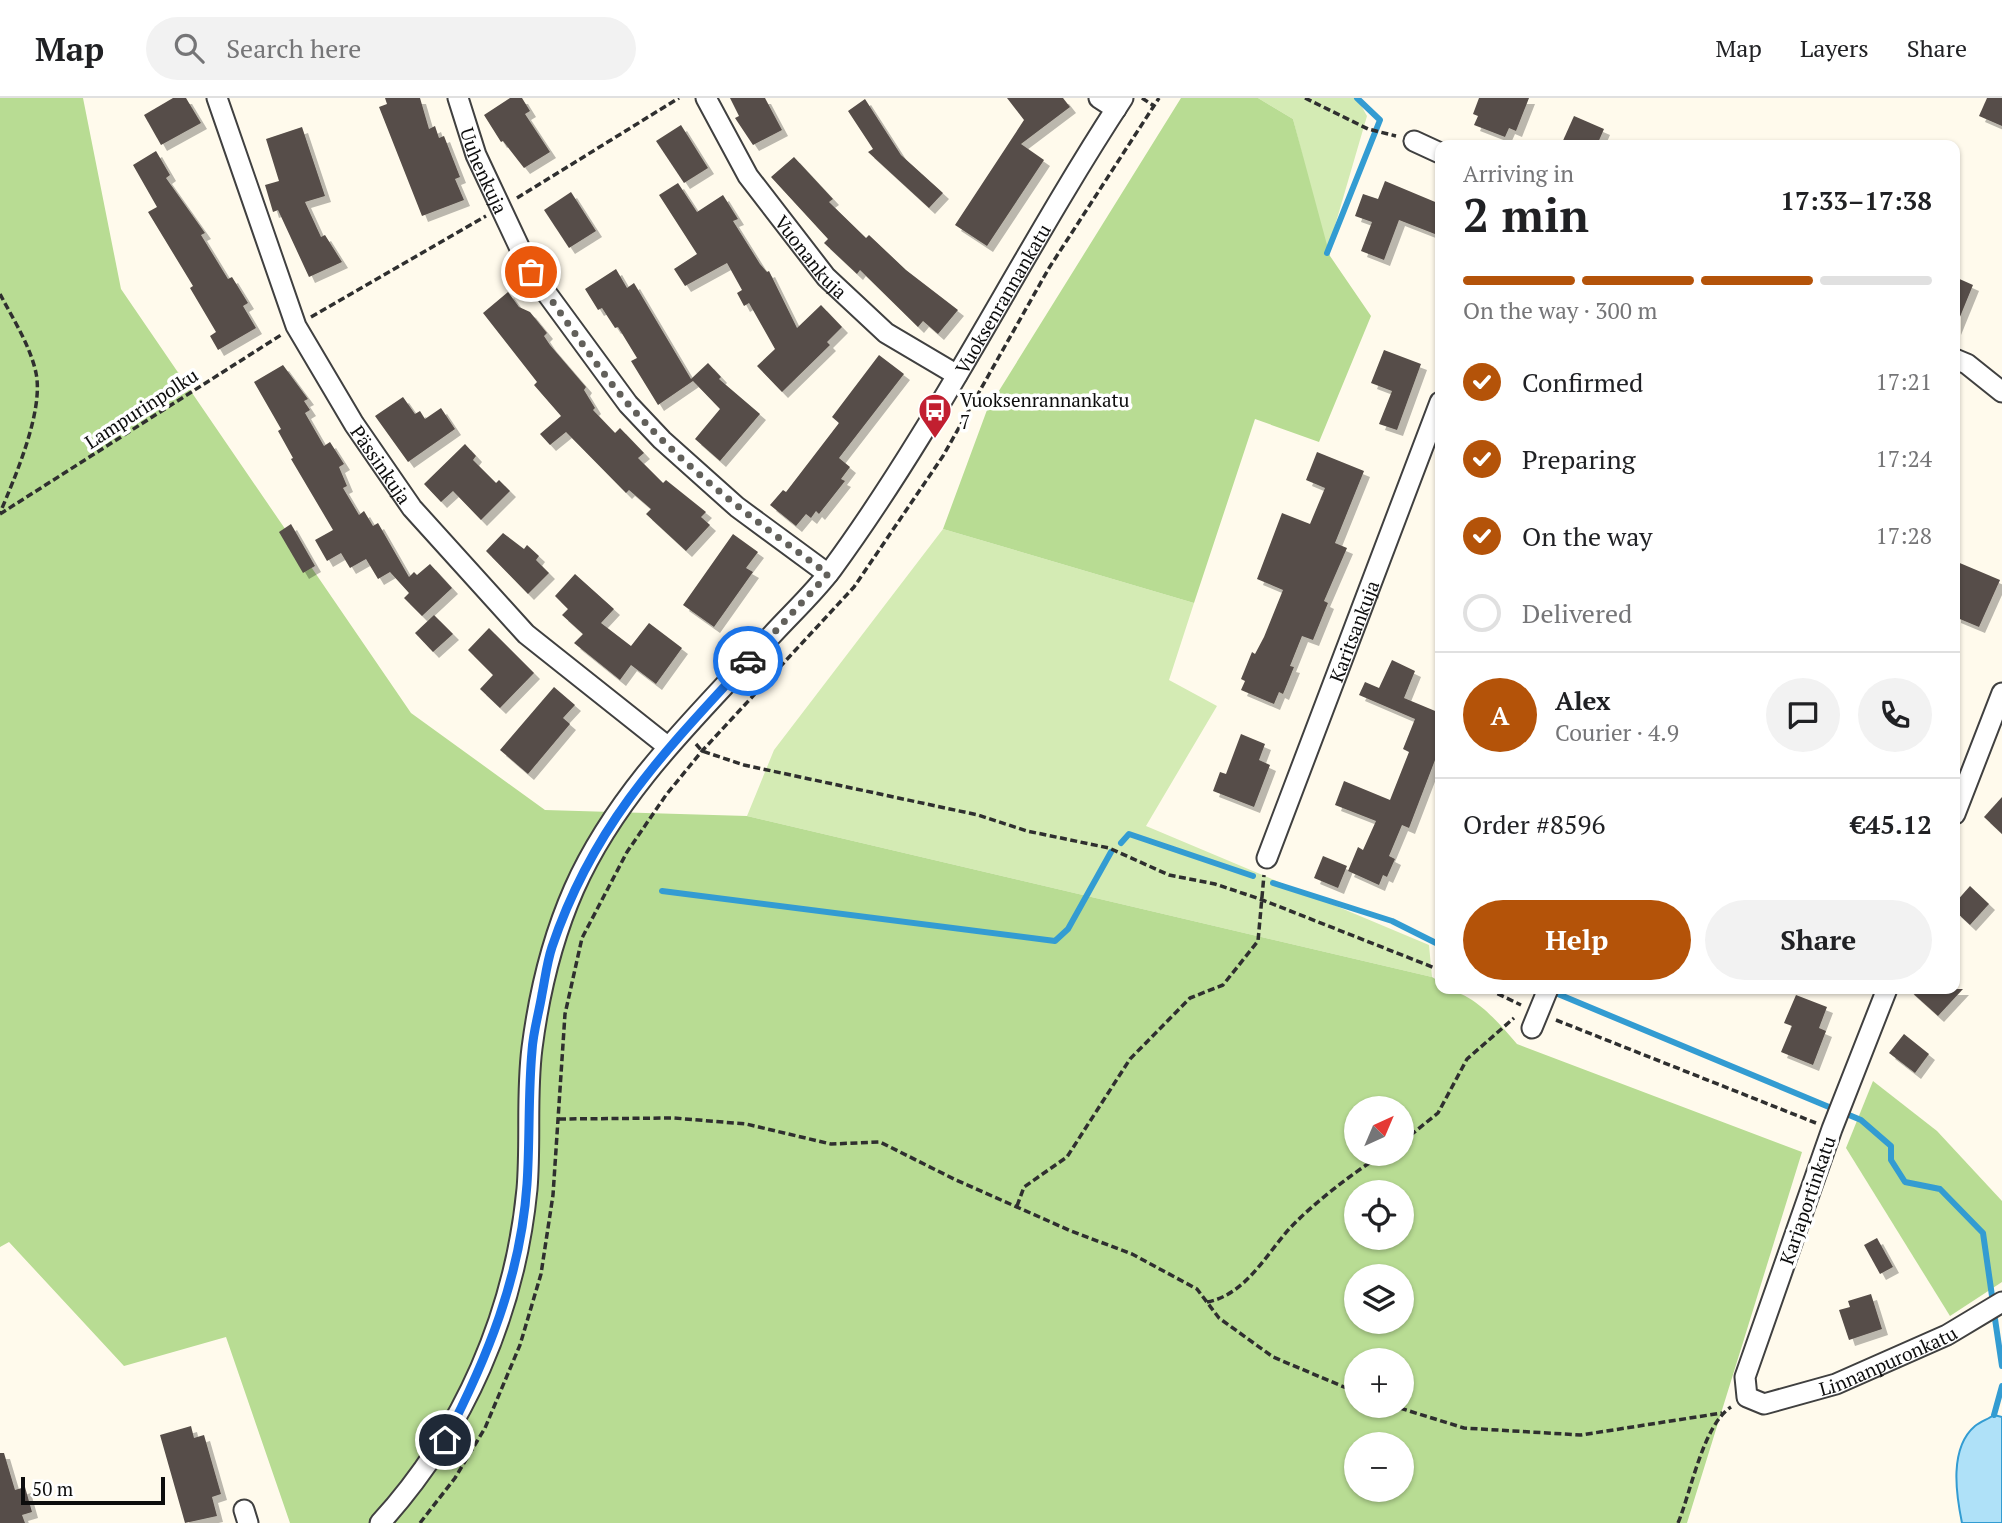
<!DOCTYPE html>
<html lang="en">
<head>
<meta charset="utf-8">
<style>
	:root { --surface:#fff; --page:#f2f2f2; --text:#202124; --muted:#757577; --line:#e0e0e0; --accent:#b45309 }
	body { margin:0; font-family:"PT Serif",serif; background:var(--page); color:var(--text); height:100vh; display:flex; flex-direction:column; font-size:26px; white-space:nowrap }
	* { box-sizing:border-box; margin:0 }
	p { font-size:23px; color:var(--muted) }
	.icon { flex:none; width:38px; height:38px; fill:none; stroke:currentColor; stroke-width:2; stroke-linecap:round; stroke-linejoin:round }
	.map { position:relative; flex:1; overflow:hidden }
	.sheet { position:absolute; left:1435px; top:42px; width:525px; height:854px; display:flex; flex-direction:column; background:var(--surface); border-radius:14px; box-shadow:0 2px 5px #0004 }
	.sheet>* { flex:none }
	.needle { width:46px; rotate:44deg }
	.fabs { position:absolute; left:1344px; top:998px; display:grid; gap:14px }
	.fabs a { display:grid; place-items:center; width:70px; height:70px; border-radius:50%; background:var(--surface); box-shadow:0 2px 5px #0004; font-size:35px }
	.scale { position:absolute; left:21px; bottom:18px; width:144px; box-sizing:border-box; padding-left:7px; border:4px solid #0d0d0d; border-top:0; font-size:19px; line-height:24px; white-space:nowrap; color:#0d0d0d; -webkit-text-stroke:5px #fff; paint-order:stroke }
	.pin { position:absolute; display:grid; place-items:center; width:60px; height:60px; color:#fff; margin:-30px; border:4px solid #fff; border-radius:50%; box-shadow:0 2px 7px #0007 }
	.courier { position:absolute; display:grid; place-items:center; width:70px; height:70px; margin:-35px; border:5px solid #1a73e8; border-radius:50%; background:#fff; color:#222; box-shadow:0 2px 9px #0007 }
	.summary em { font-style:normal; font-weight:600 }
	.summary div { display:flex; flex-direction:column-reverse }
	.summary { display:flex; align-items:center; justify-content:space-between; height:119px; padding:0 28px }
	h1 { font-size:46px; font-weight:600; line-height:52px }
	.bar { display:grid; grid-template-columns:repeat(4,1fr); gap:10px 7px; align-content:center; height:84px; padding:0 28px }
	.bar i { height:9px; border-radius:5px; background:var(--line) }
	.bar .active { background:var(--accent) }
	.bar p { grid-column:span 4 }
	.line { display:flex; align-items:center; gap:18px; padding:0 28px; border-top:2px solid var(--line) }
	.line div { flex:1 }
	.round { display:grid; place-items:center; flex:none; width:74px; height:74px; border-radius:37px; background:var(--page) }
	ol { padding:0 28px; list-style:none }
	li { display:flex; align-items:center; gap:21px; height:77px }
	li p { margin-inline-start:auto }
	li .icon { padding:7px; border-radius:50%; background:var(--accent); color:#fff; stroke-width:4 }
	li:last-child { color:var(--muted) }
	li i { width:38px; height:38px; border:4px solid var(--line); border-radius:50% }
	.cta { display:flex; gap:14px; margin-top:auto; padding:14px 28px }
	.cta a { flex:1; height:80px; border-radius:42px; background:var(--accent); color:#fff; font-size:28px; font-weight:600; line-height:80px; text-align:center }
	.cta a+a { background:var(--page); color:var(--text) }
	header { display:flex; align-items:center; gap:42px; box-sizing:border-box; height:98px; padding:0 35px; background:var(--surface); border-bottom:2px solid var(--line) }
	header strong { font-size:33px }
	nav { display:flex; gap:38px; margin-inline-start:auto; font-size:24px }
	.search { width:490px; height:63px; background:var(--page); display:flex; align-items:center; gap:18px; box-sizing:border-box; padding:0 24px; border-radius:38px; color:var(--muted); font-size:26px }
	.map>svg:first-child { display:block }
</style>
</head>
<body>
<header>
<strong>Map</strong>
<div class="search"><svg class="icon" aria-label="search" viewBox="0 0 24 24"><circle cx="10" cy="10" r="6"/><path d="M15 15l6 6"/></svg>Search here</div>
<nav><a>Map</a><a>Layers</a><a>Share</a></nav>
</header>
<div class="map">
<svg width="2002" height="1425" viewBox="0 0 2002 1425">
	<defs>
		<filter id="shadow"><feDropShadow dx="6" dy="6" stdDeviation="0" flood-color="#0004"/></filter>
	</defs>
	<rect width="100%" height="100%" fill="#fffaec"/>
	<!-- green -->
	<g fill="#d4ebb4">
		<path d="M1258 0H1357L1367 18 1327 155 1293 21Z"/>
		<path d="M943 431 1194 505 1169 582 1217 608 1146 728 1429 847 1432 879 747 718 774 652Z"/>
	</g>
	<!-- forest -->
	<g fill="#b8dc93" fill-rule="evenodd">
		<path d="M0 0H83L121 191 411 615 545 712 747 718 1432 879 1440 884V891C1471 891 1499 925 1517 946L1802 1054 1687 1425H290L226 1239 124 1268 9 1144 0 1149ZM1356 1010H1402V1055H1356ZM1356 1094H1402V1139H1356ZM1356 1178H1402V1223H1356ZM1356 1262H1402V1307H1356ZM1356 1346H1402V1391H1356Z"/>
		<path d="M1181 0H1258L1293 21 1330 158 1371 218 1319 344 1255 321 1194 505 943 431 987 312Z"/>
		<path d="M1873 983 1937 1033 2002 1103V1184L1950 1218 1846 1050Z"/>
	</g>
	<!-- water -->
	<path fill="#afe1f8" stroke="#339cd2" stroke-width="2" d="M1994 1317 2002 1319V1425H1962C1956 1396 1949 1350 1975 1328 1980 1324 1988 1321 1994 1317Z"/>
	<g fill="none" stroke-linecap="round" stroke-linejoin="round">
		<!-- stream -->
		<g stroke="#339cd2" stroke-width="6">
			<path d="M1327 155 1380 22 1357 0"/>
			<path d="M1121 745 1129 736 1253 778"/>
			<path d="M1273 785 1392 823 1440 847"/>
			<path d="M662 793 1055 843 1068 831 1111 754"/>
			<path d="M1558 896 1829 1009"/>
			<path d="M1849 1017 1861 1022 1891 1048V1062L1905 1084 1940 1091 1983 1135 1992 1198"/>
			<path d="M1995 1221 2002 1268"/>
			<path d="M1994 1317 2002 1288"/>
		</g>
	</g>
	<!-- building -->
	<g fill="#564d48" filter="url(#shadow)">
		<path d="M173 0H186L201 25 161 47 144 17Z"/>
		<path d="M385 0H420L429 31 435 28 439 40 444 38 460 79 455 81 464 102 422 118 379 9 387 6Z"/>
		<path d="M510 0H522L530 13 525 16 550 54 524 70 503 43 501 44 484 17Z"/>
		<path d="M730 0H765L782 32 753 47 735 20 739 18Z"/>
		<path d="M1007 0H1063L1070 9 1021 46 1044 62 987 148 955 127 1024 22Z"/>
		<path d="M1479 0H1529L1516 33 1509 30 1505 39 1474 27 1478 18 1473 16Z"/>
		<path d="M1987 0H2002V28L1979 18Z"/>
		<path d="M865 1 901 57 943 95 929 110 868 54 873 51 848 13Z"/>
		<path d="M1574 18 1604 31 1597 47H1561Z"/>
		<path d="M681 27 708 70 684 85 656 43Z"/>
		<path d="M302 29 325 98 305 104 321 139 325 137 342 164 309 179 278 112 273 114 265 87 279 83 266 41Z"/>
		<path d="M156 53 170 77 166 80 205 135 201 137 228 181 232 179 248 205 243 208 256 230 218 252 210 238 216 234 190 190 193 188 148 114 157 109 133 67Z"/>
		<path d="M794 59 833 101 829 104 866 140 869 137 906 172 958 212 938 236 923 223 918 229 860 172 857 176 824 145 828 141 771 79Z"/>
		<path d="M1385 83 1440 106V138L1399 122 1384 162 1361 153 1372 124 1355 118 1363 96 1378 101Z"/>
		<path d="M678 85 697 114 723 97 738 121 733 123 760 166 767 174 769 173 797 230 821 207 842 229 827 244 830 247 782 294 757 268 775 251 749 205 744 208 737 195 742 192 727 165 685 188 674 171 697 156 659 97Z"/>
		<path d="M571 94 596 133 569 150 544 112Z"/>
		<path d="M616 171 627 190 634 185 691 281 708 265 721 279 719 281 760 316 720 363 695 341 720 311 693 283 658 307 631 263 637 260 618 229 615 230 602 210 598 212 585 191Z"/>
		<path d="M1955 179 1973 187 1955 231Z"/>
		<path d="M508 194 519 209 530 214 547 235 544 238 550 247 586 289 584 292 595 310 593 312 615 335 620 330 644 355 638 360 663 385 666 382 706 414 701 419 710 427 686 453 646 416 651 411 629 392 626 395 566 334 550 347 540 336 561 318 534 287 537 284 483 215Z"/>
		<path d="M1384 252 1421 266 1397 332 1379 326 1392 293 1371 285Z"/>
		<path d="M879 257 904 276 839 360 850 369 841 381 845 383 819 416 816 413 811 420 806 416 796 428 770 407 783 392 786 394 839 325 832 319Z"/>
		<path d="M283 267 308 301 304 303 310 312 305 315 324 348 330 344 344 366 339 369 347 388 343 390 359 417 364 413 373 428 378 425 409 479 414 474 417 477 430 466 452 490 422 518 404 500 409 495 390 474 378 481 366 461 350 470 341 455 327 463 315 442 333 432 291 361 293 360 278 333 281 331 254 284Z"/>
		<path d="M403 299 415 316 420 313 425 321 441 310 455 331 408 364 375 318Z"/>
		<path d="M465 346 476 358 473 362 496 385 499 382 510 393 481 422 453 393 441 404 424 386Z"/>
		<path d="M1317 354 1364 373 1335 445 1347 450 1324 503 1328 505 1313 542 1302 538 1290 568 1294 569 1283 596 1279 594 1274 606 1241 592 1245 583 1241 581 1252 554 1255 556 1264 539 1283 492 1257 481 1282 415 1310 426 1325 390 1306 382Z"/>
		<path d="M291 426 315 468 303 475 279 434Z"/>
		<path d="M503 435 524 451 527 447 539 458 536 462 549 475 528 496 486 453Z"/>
		<path d="M733 436 758 454 746 470 753 474 714 529 683 507Z"/>
		<path d="M1955 463 2000 482 1979 529 1955 519Z"/>
		<path d="M575 476 614 511 601 525 631 548 649 525 682 550 656 586 631 567 620 582 574 545 583 536 562 517 568 511 555 498Z"/>
		<path d="M434 517 453 536 433 554 415 535Z"/>
		<path d="M489 530 534 575 500 610 480 591 493 577 468 552Z"/>
		<path d="M1392 562 1415 573 1404 600 1440 615V649L1409 730 1402 727 1389 758 1395 761 1387 779 1383 777 1379 787 1348 773 1358 749 1363 752 1376 723 1335 707 1344 683 1390 702 1409 654 1403 651 1415 621 1359 597 1365 584 1379 590Z"/>
		<path d="M554 589 575 607 563 620 570 626 528 676 500 652Z"/>
		<path d="M1241 636 1265 646 1259 662 1270 667 1254 709 1213 693 1220 674 1226 676Z"/>
		<path d="M2002 699V736L1984 719Z"/>
		<path d="M1323 758 1347 768 1338 790 1314 780Z"/>
		<path d="M1970 788 1989 806 1970 827 1955 813V805Z"/>
		<path d="M1908 891H1963L1938 918Z"/>
		<path d="M1796 897 1827 909 1819 930 1826 933 1813 967 1781 954 1792 928 1784 925Z"/>
		<path d="M1904 936 1929 956 1915 975 1889 955Z"/>
		<path d="M1877 1140 1893 1169 1880 1176 1864 1147Z"/>
		<path d="M1871 1196 1882 1231 1849 1242 1839 1212 1850 1209 1848 1203Z"/>
		<path d="M191 1328 194 1340 204 1337 221 1396 212 1399 217 1418 185 1425 160 1337Z"/>
		<path d="M0 1355H4L15 1392 25 1389 32 1414 22 1417 25 1425H0Z"/>
	</g>
	<g fill="none" stroke-linecap="round" stroke-linejoin="round">
		<defs>
			<g id="street">
				<path id="s1" d="M217 0 296 228 354 326 412 410 526 536 667 648"/>
				<path id="s2" d="M458 0 476 57 531 174 628 306 662 342 737 409 828 476"/>
				<path id="s3" d="M706 0 748 78 826 179 886 235 957 277"/>
				<path d="M1099 0 1116 11"/>
				<path d="M1414 43 1440 55"/>
				<path d="M1955 261 1967 266 2002 294"/>
				<path d="M1955 716 2002 595"/>
				<path id="s4" d="M1267 760 1440 304"/>
				<path id="s5" d="M1887 891 1832 1031 1745 1279 1747 1299 1764 1306 1836 1286 1947 1237 2002 1204"/>
				<path d="M1532 930 1548 891"/>
				<path d="M244 1412 248 1425"/>
				<path id="s6" d="M380 1425C464 1333 515 1215 527 1091 531 1044 526 997 532 950 539 896 552 841 574 791 618 692 698 617 771 538 791 516 814 495 832 471 941 322 1022 154 1123 0"/>
			</g>
		</defs>
		<!-- street casing -->
		<use href="#street" stroke="#404040" stroke-width="23"/>
		<!-- path -->
		<g stroke="#2f2f2f" stroke-width="3.5" stroke-dasharray="7 3.5" stroke-linecap="butt">
			<path d="M1142 0 1154 8"/>
			<path d="M1305 0 1368 31 1396 38"/>
			<path d="M517 100 679 0"/>
			<path d="M0 196C13 221 30 247 36 275 44 313 15 379 0 415"/>
			<path d="M311 219 486 118"/>
			<path d="M0 416 281 237"/>
			<path d="M696 646 702 653 744 667 978 717 1027 733 1109 750 1169 777 1215 786 1260 801 1440 872"/>
			<path d="M1488 891 1521 907"/>
			<path d="M1556 922 1816 1025"/>
			<path d="M559 1021 674 1020 746 1026 831 1046 880 1044 956 1082 1071 1133 1132 1156 1197 1191 1219 1220 1273 1259 1356 1294"/>
			<path d="M1402 1044 1438 1015 1467 961 1514 920"/>
			<path d="M1017 1108 1024 1089 1067 1059 1130 961 1190 900 1223 887 1258 843 1264 777"/>
			<path d="M1207 1204C1245 1197 1265 1158 1290 1130 1317 1102 1352 1076 1384 1055"/>
			<path d="M1390 1307 1464 1330 1581 1337 1722 1315"/>
			<path d="M420 1425 455 1380 485 1330 520 1247 541 1176 553 1097 565 916 582 840 627 754 666 697 702 653 854 489 943 358 1049 170 1159 0"/>
			<path d="M1678 1425C1691 1394 1703 1327 1731 1309"/>
		</g>
		<!-- street -->
		<use href="#street" stroke="#fff" stroke-width="19"/>
	</g>
	<g fill="none" stroke-linecap="round" stroke-linejoin="round">
		<!-- done -->
		<path stroke="#62605b" stroke-width="7" stroke-dasharray="0 12.6" d="M531 174C564 218 594 266 629 307 687 373 758 425 828 476L748 563"/>
		<!-- route -->
		<path stroke="#1a73e8" stroke-width="9" d="M445 1342C487 1261 521 1178 527 1086 530 1042 528 997 532 953 533 934 539 915 542 896 545 881 547 864 552 849 593 727 663 655 748 563"/>
	</g>
	<!-- icons -->
	<defs>
		<symbol id="bus-pin" viewBox="-11 -11 22 30"><path d="M0 17L-7.5 6A9.5 9.5 0 1 1 7.5 6Z" fill="#c21f30" stroke="#fff"/><path d="M-5-6H5V4H4V6H2V4H-2V6H-4V4H-5ZM-3.5-4V0h7V-4ZM-3.5 1.2v1.5H-2V1.2ZM2 1.2v1.5H3.5V1.2Z" fill="#fff"/></symbol>
	</defs>
	<g fill-rule="evenodd">
		<use href="#bus-pin" x="916" y="293" width="38" height="52"/>
	</g>
	<g text-anchor="middle" dominant-baseline="central" stroke-width="7" stroke-linejoin="round" paint-order="stroke">
		<!-- street labels -->
		<g font-size="19" fill="#0d0d0d" stroke="#fff">
			<text stroke="none"><textPath href="#s2" startOffset="77">Uuhenkuja</textPath></text>
			<text stroke="none"><textPath href="#s3" startOffset="191">Vuonankuja</textPath></text>
			<text stroke="none"><textPath href="#s6" startOffset="1410">Vuoksenrannankatu</textPath></text>
			<text transform="translate(141 310) rotate(-33)">Lampurinpolku</text>
			<text stroke="none"><textPath href="#s1" startOffset="404">Pässinkuja</textPath></text>
			<text stroke="none"><textPath href="#s4" startOffset="243">Karitsankuja</textPath></text>
			<text transform="translate(1807 1102) rotate(-71)">Karjaportinkatu</text>
			<text stroke="none"><textPath href="#s5" startOffset="583">Linnanpuronkatu</textPath></text>
		</g>
		<!-- poi labels -->
		<g font-size="19" fill="#0d0d0d" stroke="#fff" text-anchor="start">
			<text x="960" y="301">Vuoksenrannankatu<tspan x="960" dy="22">7</tspan></text>
		</g>
	</g>
</svg>
<div class="fabs">
<a><svg class="needle" viewBox="-14 -14 28 28"><path d="M0-13l5 13h-10z" fill="#e53935"/><path d="M0 13l5-13h-10z" fill="#757577"/></svg></a>
<a><svg class="icon" aria-label="locate" viewBox="0 0 24 24"><circle cx="12" cy="12" r="6"/><path d="M12 2v4M12 18v4M2 12h4M18 12h4"/></svg></a>
<a><svg class="icon" aria-label="layers" viewBox="0 0 24 24"><path d="M12 4l9 5-9 5-9-5zM3 14l9 5 9-5"/></svg></a>
<a>+</a>
<a>−</a>
</div>
<div class="scale">50 m</div>
<div class="pin" style="left:531px;top:174px;background:#ea580c"><svg class="icon" aria-label="bag" viewBox="0 0 24 24"><path d="M5 8h14l-1 12H6zM9 8a3 3 0 0 1 6 0"/></svg></div>
<div class="pin" style="left:445px;top:1342px;background:#1f2937"><svg class="icon" aria-label="home" viewBox="0 0 24 24"><path d="M3 11l9-7 9 7M6 9v11h12V9"/></svg></div>
<div class="courier" style="left:748px;top:563px"><svg class="icon" aria-label="car" viewBox="0 0 24 24"><path d="M5 17H2v-5l4-1 3-4h7l3 4 3 1v5h-3M9 17h6M6 11h13"/><circle cx="7" cy="17" r="2"/><circle cx="17" cy="17" r="2"/></svg></div>
<section class="sheet">
<div class="summary"><div><h1>2 min</h1><p>Arriving in</p></div><em>17:33–17:38</em></div>
<div class="bar"><i class="active"></i><i class="active"></i><i class="active"></i><i></i><p>On the way · 300 m</p></div>
<ol>
<li><svg class="icon" aria-label="check" viewBox="0 0 24 24"><path d="M5 12l5 5 9-10"/></svg>Confirmed<p>17:21</p></li>
<li><svg class="icon" aria-label="check" viewBox="0 0 24 24"><path d="M5 12l5 5 9-10"/></svg>Preparing<p>17:24</p></li>
<li><svg class="icon" aria-label="check" viewBox="0 0 24 24"><path d="M5 12l5 5 9-10"/></svg>On the way<p>17:28</p></li>
<li><i></i>Delivered</li>
</ol>
<div class="line" style="height:126px"><b class="round" style="background:var(--accent);color:#fff">A</b><div><b>Alex</b><p>Courier · 4.9</p></div><a class="round"><svg class="icon" aria-label="chat" viewBox="0 0 24 24"><path d="M4 5h16v11H9l-5 4z"/></svg></a><a class="round"><svg class="icon" aria-label="phone" viewBox="0 0 24 24"><path d="M5 4h4l2 5-3 2q2 4 5 5l2-3 5 2v4C11 20 4 13 5 4z"/></svg></a></div>
<div class="line" style="height:91px"><div>Order #8596</div><b>€45.12</b></div>
<div class="cta"><a>Help</a><a>Share</a></div>
</section>
</div>
</body>
</html>
